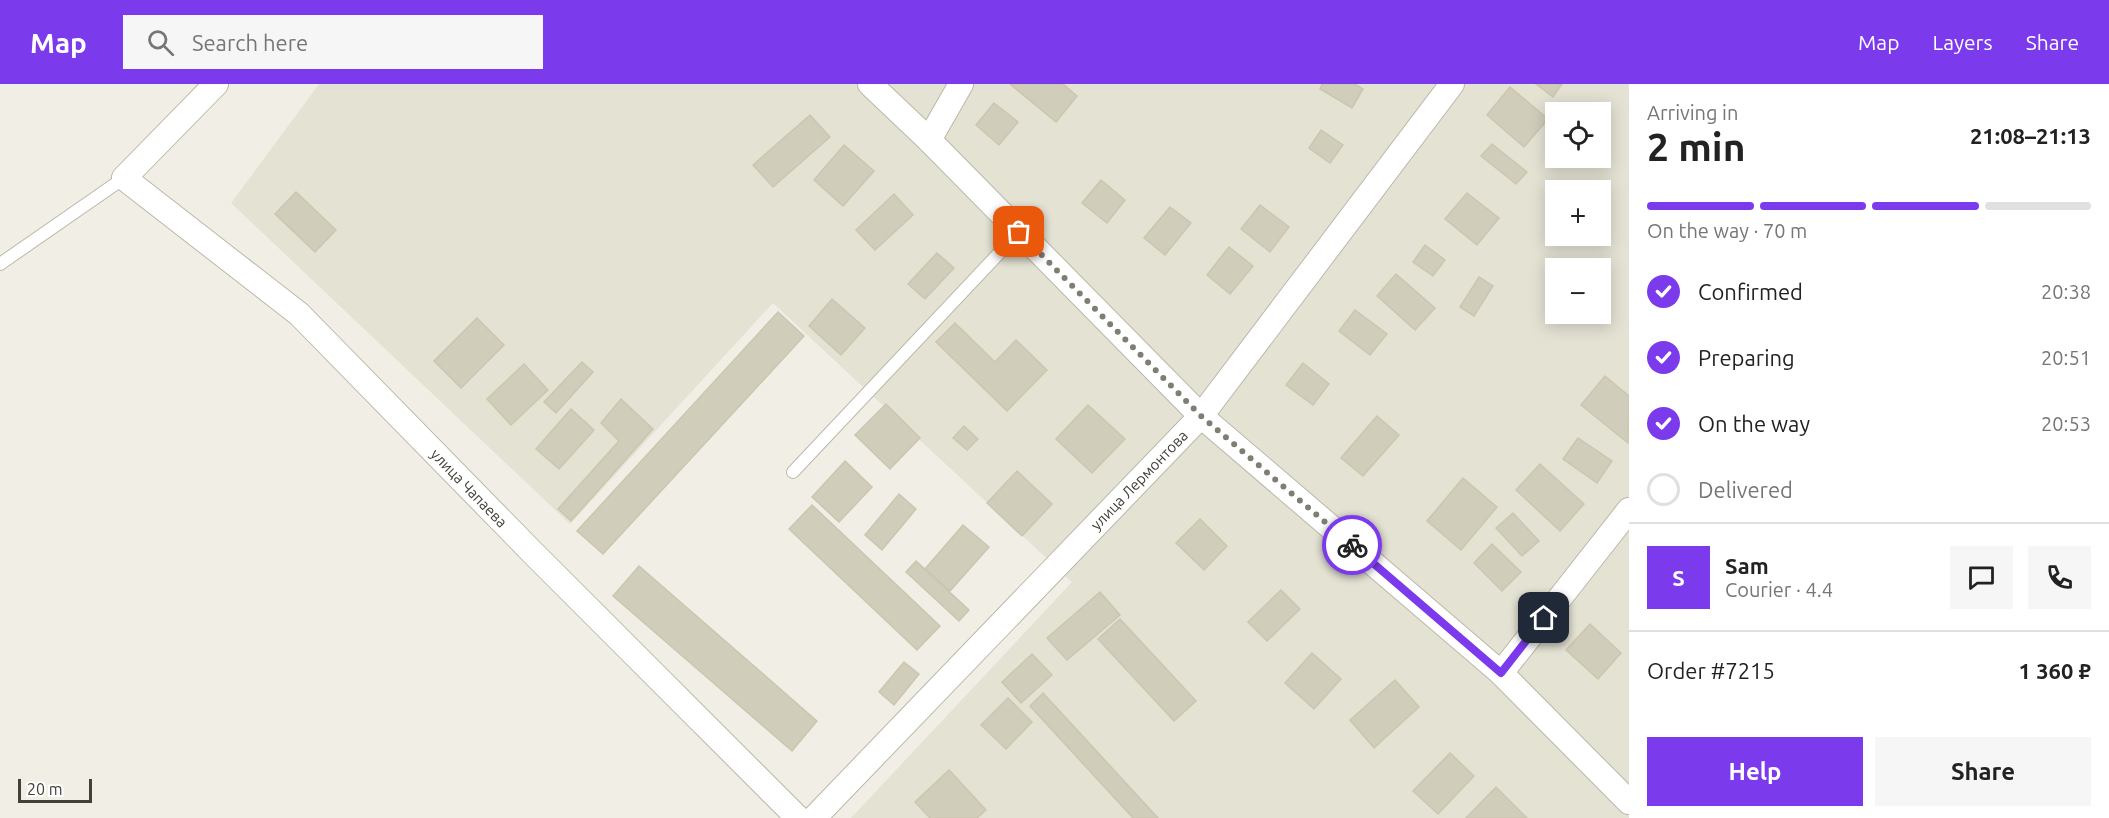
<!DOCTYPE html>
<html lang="en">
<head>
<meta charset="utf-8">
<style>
	:root { --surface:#fff; --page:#f6f6f6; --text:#222; --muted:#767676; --line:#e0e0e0; --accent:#7c3aed }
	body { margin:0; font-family:Ubuntu,sans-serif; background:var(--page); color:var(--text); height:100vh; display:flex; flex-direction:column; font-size:22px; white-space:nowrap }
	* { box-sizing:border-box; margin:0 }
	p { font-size:20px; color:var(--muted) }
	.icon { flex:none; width:33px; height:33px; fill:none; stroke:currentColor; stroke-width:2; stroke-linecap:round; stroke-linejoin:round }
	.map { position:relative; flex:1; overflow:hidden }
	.details { display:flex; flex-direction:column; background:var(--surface); width:480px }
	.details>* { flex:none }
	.tools { position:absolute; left:1545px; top:18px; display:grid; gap:12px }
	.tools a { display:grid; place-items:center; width:66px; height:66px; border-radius:0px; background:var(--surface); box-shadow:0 3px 15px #0003; font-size:30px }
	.scale { position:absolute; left:18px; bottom:15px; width:74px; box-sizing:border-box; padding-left:6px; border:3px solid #434035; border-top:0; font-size:16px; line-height:21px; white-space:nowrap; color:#434035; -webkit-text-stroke:4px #fff; paint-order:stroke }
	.pin { position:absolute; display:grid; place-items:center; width:51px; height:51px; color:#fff; margin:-26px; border-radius:12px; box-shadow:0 3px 9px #0006 }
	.courier { position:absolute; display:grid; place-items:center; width:60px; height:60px; margin:-30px; border:4px solid #7c3aed; border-radius:50%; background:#fff; color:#222; box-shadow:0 2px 8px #0007 }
	.headline em { font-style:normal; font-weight:600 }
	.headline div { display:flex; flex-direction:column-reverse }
	.headline { display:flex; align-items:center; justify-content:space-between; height:102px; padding:0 18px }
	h1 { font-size:39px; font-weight:600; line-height:45px }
	.bar { display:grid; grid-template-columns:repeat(4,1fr); gap:9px 6px; align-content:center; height:72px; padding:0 18px }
	.bar i { height:8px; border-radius:4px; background:var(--line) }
	.bar .selected { background:var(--accent) }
	.bar p { grid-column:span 4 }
	.line { display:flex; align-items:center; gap:15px; padding:0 18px; border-top:2px solid var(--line) }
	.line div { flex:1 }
	.round { display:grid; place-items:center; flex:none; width:63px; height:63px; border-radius:0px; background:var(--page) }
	ol { padding:0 18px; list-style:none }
	li { display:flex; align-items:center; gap:18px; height:66px }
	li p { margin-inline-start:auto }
	li .icon { padding:6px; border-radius:50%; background:var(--accent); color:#fff; stroke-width:4 }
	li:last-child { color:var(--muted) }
	li i { width:33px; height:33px; border:3px solid var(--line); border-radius:50% }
	.action { display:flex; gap:12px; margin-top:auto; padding:12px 18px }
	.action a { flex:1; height:69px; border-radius:0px; background:var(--accent); color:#fff; font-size:24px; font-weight:600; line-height:69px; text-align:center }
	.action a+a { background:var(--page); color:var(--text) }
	header { display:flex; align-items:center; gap:36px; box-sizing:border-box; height:84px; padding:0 30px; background:var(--accent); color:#fff }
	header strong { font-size:28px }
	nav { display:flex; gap:33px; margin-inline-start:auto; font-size:21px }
	.search { width:420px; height:54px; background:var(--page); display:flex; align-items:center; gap:15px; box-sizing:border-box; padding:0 21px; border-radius:0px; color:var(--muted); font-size:22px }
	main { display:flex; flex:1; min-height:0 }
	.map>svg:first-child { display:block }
</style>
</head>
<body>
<header>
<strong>Map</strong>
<div class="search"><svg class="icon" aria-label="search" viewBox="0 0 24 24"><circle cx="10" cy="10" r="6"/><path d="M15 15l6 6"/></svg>Search here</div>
<nav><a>Map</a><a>Layers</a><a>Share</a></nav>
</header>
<main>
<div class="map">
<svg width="1629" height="734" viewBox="0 0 1629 734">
	<rect width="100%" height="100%" fill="#f1efe5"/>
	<!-- residential -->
	<path fill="#e4e2d3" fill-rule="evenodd" d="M319 0H1629V734H851L1072 498 773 219 570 440 231 119ZM1556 28H1600V74H1556ZM1556 106H1600V152H1556ZM1556 184H1600V230H1556Z"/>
	<!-- building -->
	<g fill="#d1cdbb" stroke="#ccc6af" stroke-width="1.5">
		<path d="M1010 0H1063L1077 12 1056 38Z"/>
		<path d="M1322 0H1355L1363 5 1352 24 1320 5Z"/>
		<path d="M1536 0H1562L1553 13Z"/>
		<path d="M1510 3 1548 35 1524 63 1487 31Z"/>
		<path d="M994 19 1018 38 999 61 976 41Z"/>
		<path d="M810 31 830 53 773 103 753 81Z"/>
		<path d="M1321 46 1343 61 1330 79 1309 64Z"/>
		<path d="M1492 60 1527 88 1516 100 1481 72Z"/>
		<path d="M844 61 874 87 843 122 814 96Z"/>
		<path d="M1101 96 1125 116 1107 139 1082 119Z"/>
		<path d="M296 108 336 146 315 168 275 130Z"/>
		<path d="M1467 109 1499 134 1477 161 1445 135Z"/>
		<path d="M894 110 913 131 875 166 856 146Z"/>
		<path d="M1260 121 1289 143 1270 168 1241 145Z"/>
		<path d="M1170 123 1191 139 1165 171 1144 154Z"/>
		<path d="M1425 161 1445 176 1433 192 1413 178Z"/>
		<path d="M1229 163 1253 182 1230 210 1207 191Z"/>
		<path d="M937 169 954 184 925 215 908 200Z"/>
		<path d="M1396 190 1435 224 1415 246 1377 212Z"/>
		<path d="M1479 193 1493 202 1474 232 1460 223Z"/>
		<path d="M832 215 865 244 841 271 809 242Z"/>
		<path d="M1355 226 1387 250 1370 271 1339 247Z"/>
		<path d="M778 228 804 252 603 470 577 447Z"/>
		<path d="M477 234 504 261 461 304 434 277Z"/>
		<path d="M955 239 995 278 1016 256 1047 286 1007 327 936 258Z"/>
		<path d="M582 278 593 288 556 329 544 318Z"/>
		<path d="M1303 279 1329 300 1313 321 1286 301Z"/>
		<path d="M524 280 548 306 511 341 487 315Z"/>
		<path d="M1605 292 1629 312 1628 359 1581 321Z"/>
		<path d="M621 315 653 345 571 437 558 425 619 357 601 339Z"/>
		<path d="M886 320 920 354 890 385 855 351Z"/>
		<path d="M1088 321 1125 355 1092 389 1056 355Z"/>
		<path d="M571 325 594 346 559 385 536 365Z"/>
		<path d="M1377 332 1399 351 1363 392 1341 374Z"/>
		<path d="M964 342 978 355 967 366 953 354Z"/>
		<path d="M1578 354 1612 377 1597 399 1563 375Z"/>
		<path d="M845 377 872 403 839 438 812 413Z"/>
		<path d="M1540 380 1584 420 1560 447 1516 406Z"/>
		<path d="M1017 387 1052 420 1022 452 987 419Z"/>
		<path d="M1463 394 1497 423 1461 466 1427 437Z"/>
		<path d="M899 410 916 425 882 466 865 451Z"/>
		<path d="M812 421 940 542 917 566 789 445Z"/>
		<path d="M1513 429 1539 457 1522 472 1496 444Z"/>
		<path d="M1200 435 1227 462 1204 486 1176 459Z"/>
		<path d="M963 441 989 463 950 507 925 485Z"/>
		<path d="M1492 460 1521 488 1502 507 1474 479Z"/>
		<path d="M916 477 969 526 959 537 906 488Z"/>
		<path d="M639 482 817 637 792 667 613 512Z"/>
		<path d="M1281 506 1300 525 1267 557 1248 538Z"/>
		<path d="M1100 508 1120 531 1067 576 1047 554Z"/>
		<path d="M1120 535 1196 617 1174 637 1098 555Z"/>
		<path d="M1590 540 1621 569 1598 595 1566 566Z"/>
		<path d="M1312 569 1341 595 1314 625 1285 599Z"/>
		<path d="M1032 570 1052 591 1021 619 1002 598Z"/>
		<path d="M904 578 919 590 894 621 879 608Z"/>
		<path d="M1395 596 1419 623 1374 664 1350 636Z"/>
		<path d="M1043 609 1158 734H1133L1030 622Z"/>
		<path d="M1008 614 1032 638 1006 665 981 641Z"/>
		<path d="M1450 669 1474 692 1438 730 1413 707Z"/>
		<path d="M949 686 986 726 977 734H930L915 718Z"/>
		<path d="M1496 703 1527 734H1466Z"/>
	</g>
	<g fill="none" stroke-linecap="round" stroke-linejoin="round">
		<defs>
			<g id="service">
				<path d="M0 180 124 94"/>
				<path d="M793 388 1019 148"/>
			</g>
			<g id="minor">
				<path d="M216 0 124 94 299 230 532 468 798 734"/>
				<path d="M870 0 929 56 1201 332 1501 589 1629 718"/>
				<path d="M929 56 961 0"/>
				<path d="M1501 589 1629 426"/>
				<path d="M814 734 1201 332 1452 0"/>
			</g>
		</defs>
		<!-- service casing -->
		<use href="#service" stroke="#bbb8a8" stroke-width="14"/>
		<!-- minor casing -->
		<use href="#minor" stroke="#bbb8a8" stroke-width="26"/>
		<!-- service -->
		<use href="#service" stroke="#fff" stroke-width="12"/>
		<!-- minor -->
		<use href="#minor" stroke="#fff" stroke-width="24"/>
	</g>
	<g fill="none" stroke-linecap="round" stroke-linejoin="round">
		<!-- done -->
		<path stroke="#807d73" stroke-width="6" stroke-dasharray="0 10.8" d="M1019 148 1201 332 1352 461"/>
		<!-- route -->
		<path stroke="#7c3aed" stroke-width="8" d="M1352 461 1501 589 1544 534"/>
	</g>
	<g text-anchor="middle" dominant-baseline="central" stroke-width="5" stroke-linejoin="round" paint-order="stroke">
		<!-- street labels -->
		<g font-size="15" fill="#434035" stroke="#fff">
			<text transform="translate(1139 396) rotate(-46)">улица Лермонтова</text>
			<text transform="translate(469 404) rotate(46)">улица Чапаева</text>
		</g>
	</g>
</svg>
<div class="tools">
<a><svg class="icon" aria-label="locate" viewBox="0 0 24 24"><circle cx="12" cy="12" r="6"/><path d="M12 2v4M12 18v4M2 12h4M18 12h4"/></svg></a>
<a>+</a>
<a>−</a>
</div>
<div class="scale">20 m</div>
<div class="pin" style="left:1019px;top:148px;background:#ea580c"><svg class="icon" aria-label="bag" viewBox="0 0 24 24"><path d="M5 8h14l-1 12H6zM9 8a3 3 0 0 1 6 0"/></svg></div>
<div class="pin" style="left:1544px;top:534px;background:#1f2937"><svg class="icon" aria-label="home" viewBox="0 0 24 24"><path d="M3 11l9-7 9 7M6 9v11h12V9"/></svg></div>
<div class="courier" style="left:1352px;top:461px"><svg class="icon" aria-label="bike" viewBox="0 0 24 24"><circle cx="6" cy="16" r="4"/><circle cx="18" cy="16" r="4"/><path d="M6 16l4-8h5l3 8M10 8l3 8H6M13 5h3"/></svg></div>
</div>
<section class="details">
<div class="headline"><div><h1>2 min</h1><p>Arriving in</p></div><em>21:08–21:13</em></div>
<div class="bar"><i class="selected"></i><i class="selected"></i><i class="selected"></i><i></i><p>On the way · 70 m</p></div>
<ol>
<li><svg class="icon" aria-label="check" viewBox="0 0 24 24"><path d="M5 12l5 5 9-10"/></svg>Confirmed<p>20:38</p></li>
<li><svg class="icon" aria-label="check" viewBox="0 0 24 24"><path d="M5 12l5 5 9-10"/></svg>Preparing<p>20:51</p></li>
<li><svg class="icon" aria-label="check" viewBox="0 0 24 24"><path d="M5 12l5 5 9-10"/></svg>On the way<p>20:53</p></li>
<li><i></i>Delivered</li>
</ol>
<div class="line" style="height:108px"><b class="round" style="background:var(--accent);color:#fff">S</b><div><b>Sam</b><p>Courier · 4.4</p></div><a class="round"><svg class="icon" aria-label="chat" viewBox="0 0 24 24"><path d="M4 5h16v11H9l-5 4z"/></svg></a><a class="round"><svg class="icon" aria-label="phone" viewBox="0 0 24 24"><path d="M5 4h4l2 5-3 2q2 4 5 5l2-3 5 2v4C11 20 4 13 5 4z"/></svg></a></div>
<div class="line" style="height:78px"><div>Order #7215</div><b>1 360 ₽</b></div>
<div class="action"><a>Help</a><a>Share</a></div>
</section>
</main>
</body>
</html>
